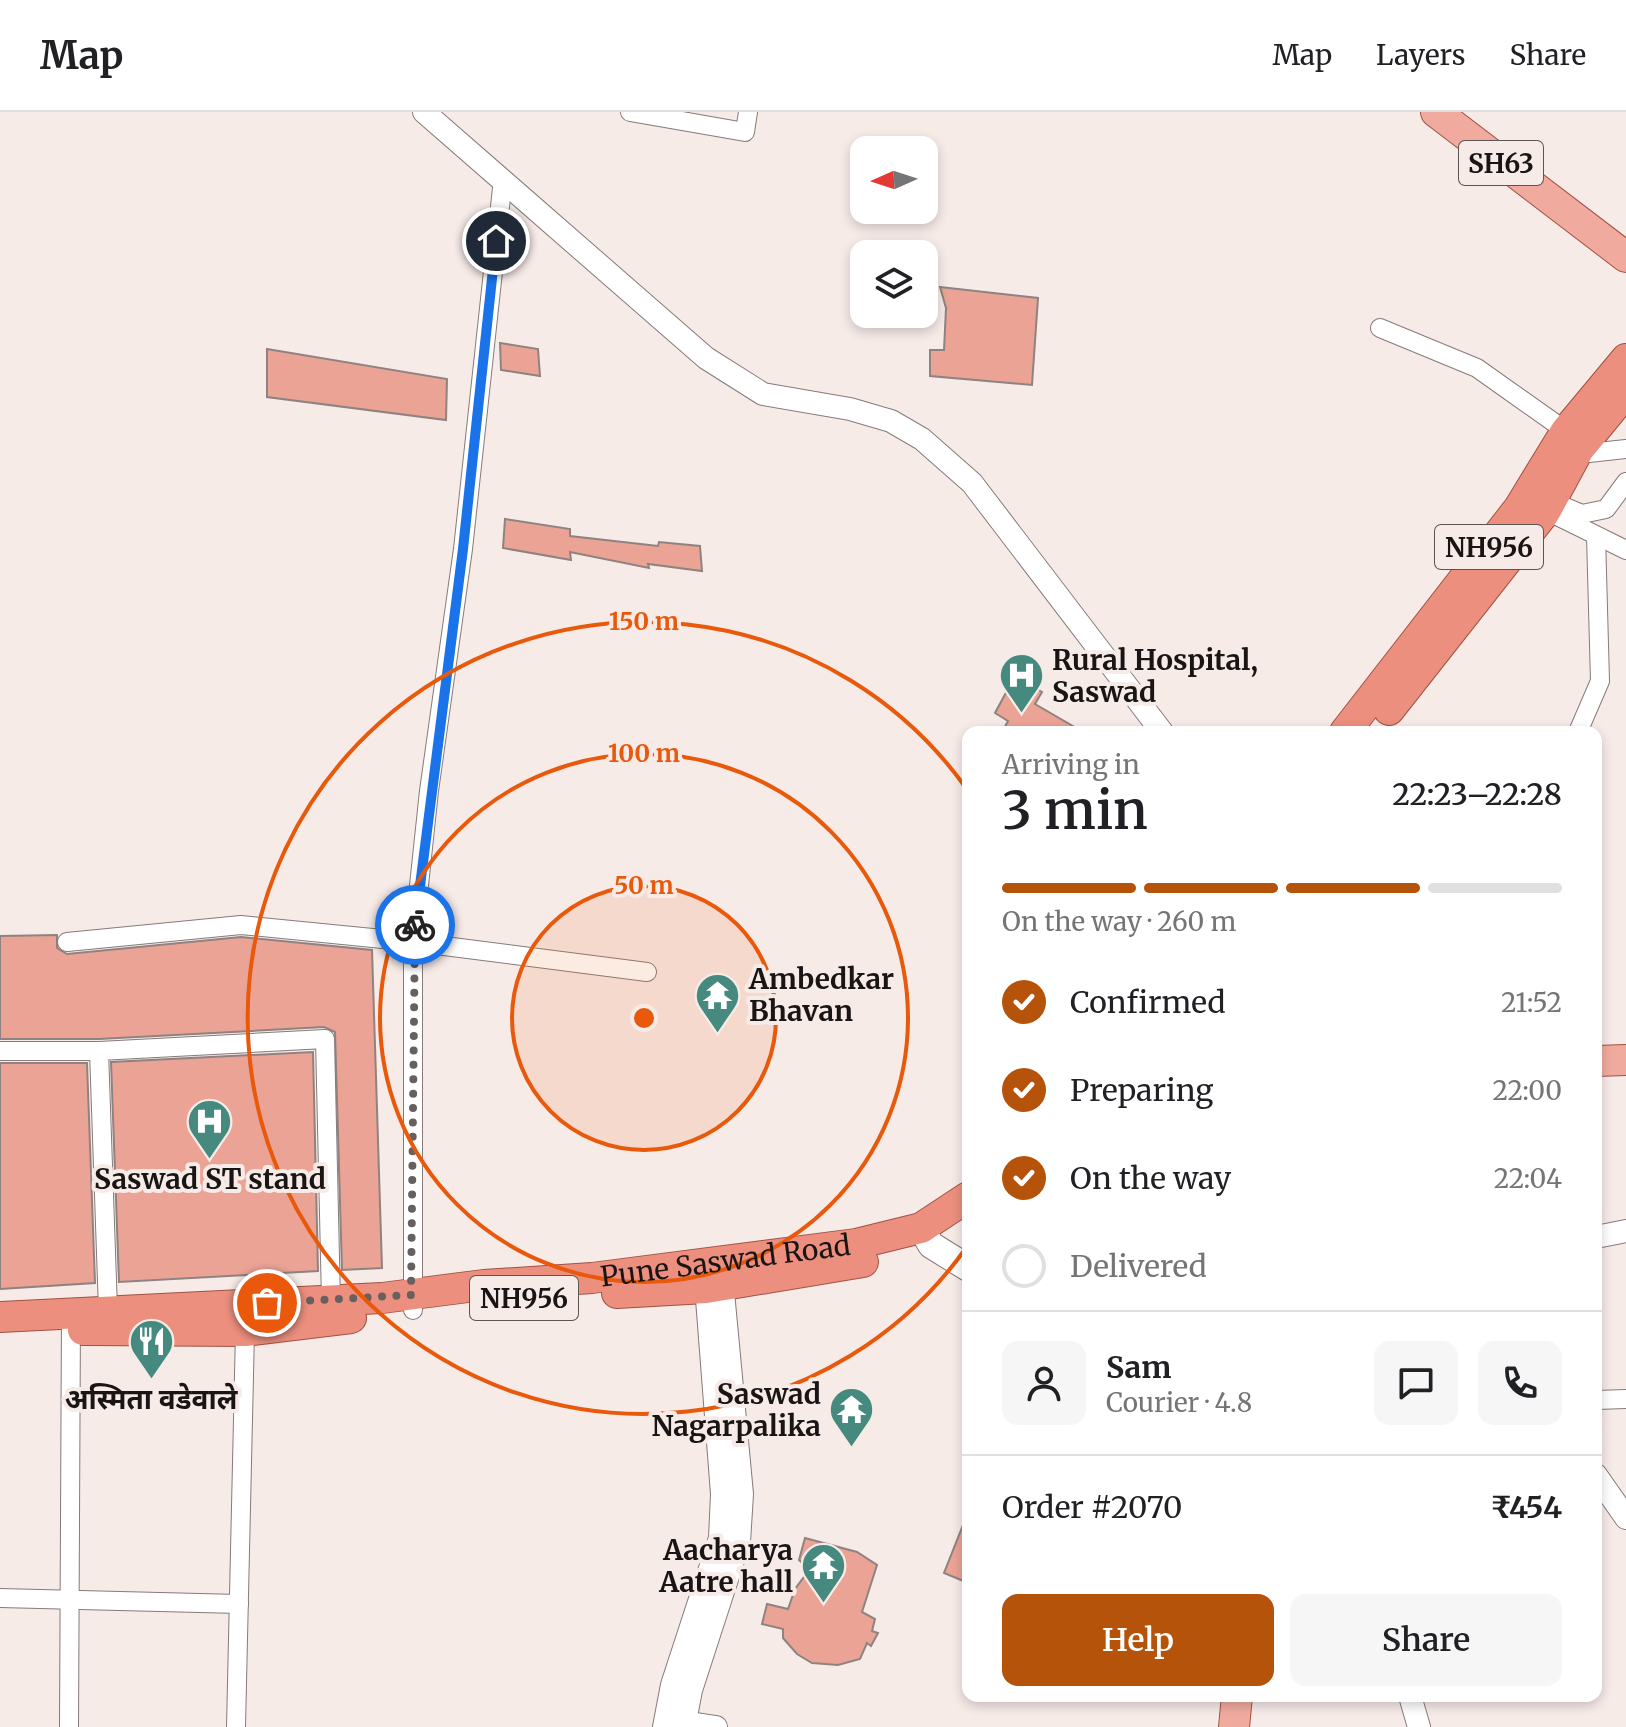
<!DOCTYPE html>
<html lang="en">
<head>
<meta charset="utf-8">
<style>
	:root { --surface:#fff; --page:#f6f6f6; --text:#202124; --muted:#757577; --line:#e0e0e0; --accent:#b45309 }
	body { margin:0; font-family:Merriweather,"Noto Sans Devanagari",serif; background:var(--page); color:var(--text); height:100vh; display:flex; flex-direction:column; font-size:30px; white-space:nowrap }
	* { box-sizing:border-box; margin:0 }
	p { font-size:26px; color:var(--muted) }
	.icon { flex:none; width:44px; height:44px; fill:none; stroke:currentColor; stroke-width:2; stroke-linecap:round; stroke-linejoin:round }
	.map { position:relative; flex:1; overflow:hidden }
	.panel { position:absolute; left:962px; top:614px; width:640px; height:976px; display:flex; flex-direction:column; background:var(--surface); border-radius:16px; box-shadow:0 4px 12px #0003 }
	.panel>* { flex:none }
	.needle { width:52px; rotate:267deg }
	.fabs { position:absolute; left:850px; top:24px; display:grid; gap:16px }
	.fabs a { display:grid; place-items:center; width:88px; height:88px; border-radius:16px; background:var(--surface); box-shadow:0 4px 12px #0003; font-size:40px }
	.pin { position:absolute; display:grid; place-items:center; width:68px; height:68px; color:#fff; margin:-34px; border:4px solid #fff; border-radius:50%; box-shadow:0 2px 8px #0007 }
	.courier { position:absolute; display:grid; place-items:center; width:80px; height:80px; margin:-40px; border:6px solid #1a73e8; border-radius:50%; background:#fff; color:#222; box-shadow:0 2px 10px #0007 }
	.headline em { font-style:normal; font-weight:600 }
	.headline div { display:flex; flex-direction:column-reverse }
	.headline { display:flex; align-items:center; justify-content:space-between; height:136px; padding:0 40px }
	h1 { font-size:52px; font-weight:600; line-height:60px }
	.bar { display:grid; grid-template-columns:repeat(4,1fr); gap:12px 8px; align-content:center; height:96px; padding:0 40px }
	.bar i { height:10px; border-radius:6px; background:var(--line) }
	.bar .on { background:var(--accent) }
	.bar p { grid-column:span 4 }
	.line { display:flex; align-items:center; gap:20px; padding:0 40px; border-top:2px solid var(--line) }
	.line div { flex:1 }
	.round { display:grid; place-items:center; flex:none; width:84px; height:84px; border-radius:16px; background:var(--page) }
	ol { padding:0 40px; list-style:none }
	li { display:flex; align-items:center; gap:24px; height:88px }
	li p { margin-inline-start:auto }
	li .icon { padding:8px; border-radius:50%; background:var(--accent); color:#fff; stroke-width:4 }
	li:last-child { color:var(--muted) }
	li i { width:44px; height:44px; border:4px solid var(--line); border-radius:50% }
	.button { display:flex; gap:16px; margin-top:auto; padding:16px 40px }
	.button a { flex:1; height:92px; border-radius:16px; background:var(--accent); color:#fff; font-size:32px; font-weight:600; line-height:92px; text-align:center }
	.button a+a { background:var(--page); color:var(--text) }
	header { display:flex; align-items:center; gap:48px; box-sizing:border-box; height:112px; padding:0 40px; background:var(--surface); border-bottom:2px solid var(--line) }
	header strong { font-size:38px }
	nav { display:flex; gap:44px; margin-inline-start:auto; font-size:28px }
	.map>svg:first-child { display:block }
</style>
</head>
<body>
<header>
<strong>Map</strong>
<nav><a>Map</a><a>Layers</a><a>Share</a></nav>
</header>
<div class="map">
<svg width="1626" height="1615" viewBox="0 0 1626 1615">
	<rect width="100%" height="100%" fill="#f7ebe8"/>
	<!-- building -->
	<g fill="#eba395" stroke="#8e8381" stroke-width="2">
		<path d="M940 175 1038 186 1032 273 930 264V238H944L946 196Z"/>
		<path d="M500 231 538 237 540 264 501 258Z"/>
		<path d="M267 237 447 267 446 308 267 285Z"/>
		<path d="M505 407 570 417V424L658 434 659 430 700 434 702 459 648 452 649 456 570 440 571 448 503 436Z"/>
		<path d="M1015 564 1042 580 1035 592 1083 620H1002L1008 609 995 601Z"/>
		<path d="M57 823V836L67 842 241 825 372 838 382 1156 342 1158 335 920 324 915 99 927H0V824Z"/>
		<path d="M313 940 318 1159 119 1170 111 950Z"/>
		<path d="M0 951H87L95 1171 0 1177Z"/>
		<path d="M967 1403H968V1471L944 1461Z"/>
		<path d="M805 1426 857 1440 877 1453 862 1500 875 1507 872 1519 878 1521 871 1534 867 1531 860 1547 838 1553 812 1551 797 1542 783 1526V1517L762 1512 767 1492 788 1497 795 1477 809 1458 799 1448Z"/>
	</g>
	<g fill="none" stroke-linecap="round" stroke-linejoin="round">
		<defs>
			<g id="minor">
				<path d="M630 0 745 20 748 0"/>
				<path d="M1380 216 1477 256 1566 319 1579 337 1589 341 1626 337"/>
				<path d="M1551 389 1582 402 1606 397 1626 370"/>
				<path d="M1539 395 1626 438"/>
				<path d="M1578 620 1600 569 1596 424"/>
				<path d="M67 830 241 813 413 830 429 679 463 437 503 67"/>
				<path d="M0 939H99"/>
				<path d="M108 1198 99 939 325 927 331 1189"/>
				<path d="M413 1198V830L647 860"/>
				<path d="M1596 1288 1626 1287"/>
				<path d="M0 1486 239 1492"/>
				<path d="M69 1615 71 1202"/>
				<path d="M236 1615 245 1219"/>
			</g>
			<g id="tertiary">
				<path d="M424 0 706 246 763 282 850 297 891 309 922 327 972 371 1162 620"/>
				<path d="M1596 1125 1626 1119"/>
				<path d="M1596 1363 1626 1406"/>
				<path d="M1410 1584 1419 1615"/>
				<path d="M670 1608 716 1615"/>
				<path d="M664 1615 672 1573 720 1426 722 1382 705 1161"/>
				<path d="M684 1615 691 1578 739 1430 742 1382 721 1159"/>
			</g>
			<path id="secondary" d="M921 1116 931 1133 968 1156"/>
			<g id="primary">
				<path d="M1436 0 1626 145"/>
				<path d="M1596 949 1626 948"/>
				<path d="M1234 1615 1237 1584"/>
			</g>
			<g id="trunk">
				<path d="M1389 598 1545 400 1579 337 1626 280"/>
				<path d="M1345 620 1519 396 1566 319 1626 247"/>
				<path d="M617 1181 706 1176 863 1150"/>
				<path id="s1" d="M0 1205 382 1186 484 1173 592 1166 856 1132 921 1116 968 1085"/>
				<path d="M83 1218 245 1219 351 1206"/>
			</g>
		</defs>
		<!-- minor casing -->
		<use href="#minor" stroke="#867b79" stroke-width="20"/>
		<!-- tertiary casing -->
		<use href="#tertiary" stroke="#867b79" stroke-width="24"/>
		<!-- secondary casing -->
		<use href="#secondary" stroke="#867b79" stroke-width="28"/>
		<!-- primary casing -->
		<use href="#primary" stroke="#a05244" stroke-width="32"/>
		<!-- trunk casing -->
		<use href="#trunk" stroke="#a05244" stroke-width="32"/>
		<!-- minor -->
		<use href="#minor" stroke="#fff" stroke-width="18"/>
		<!-- tertiary -->
		<use href="#tertiary" stroke="#fff" stroke-width="22"/>
		<!-- secondary -->
		<use href="#secondary" stroke="#fff" stroke-width="26"/>
		<!-- primary -->
		<use href="#primary" stroke="#f1ab9e" stroke-width="30"/>
		<!-- trunk -->
		<use href="#trunk" stroke="#ec8f7e" stroke-width="30"/>
	</g>
	<g fill="none" stroke-linecap="round" stroke-linejoin="round">
		<!-- done -->
		<path stroke="#67605e" stroke-width="8" stroke-dasharray="0 14.4" d="M267 1191 411 1183 415 813"/>
		<!-- route -->
		<path stroke="#1a73e8" stroke-width="10" d="M415 813 463 437 496 129"/>
	</g>
	<!-- distance rings -->
	<circle cx="644" cy="906" r="132" fill="#e8590c" fill-opacity=".12"/>
	<g fill="none" stroke="#e8590c" stroke-width="4">
		<circle cx="644" cy="906" r="132"/>
		<circle cx="644" cy="906" r="264"/>
		<path d="M966 1136A396 396 0 1 1 966 676"/>
	</g>
	<!-- icons -->
	<defs>
		<symbol id="hospital-pin" viewBox="-11 -11 22 30"><path d="M0 17L-7.5 6A9.5 9.5 0 1 1 7.5 6Z" fill="#468a7f" stroke="#f7ebe8"/><path d="M-5-5h3v3.5h4V-5h3V5h-3V1.5h-4V5h-3Z" fill="#fff"/></symbol>
		<symbol id="temple-pin" viewBox="-11 -11 22 30"><path d="M0 17L-7.5 6A9.5 9.5 0 1 1 7.5 6Z" fill="#468a7f" stroke="#f7ebe8"/><path d="M0-6L5-2H3V0L6.5 2.5H4V6H1.5V3h-3V6H-4V2.5H-6.5L-3 0V-2H-5Z" fill="#fff"/></symbol>
		<symbol id="restaurant-pin" viewBox="-11 -11 22 30"><path d="M0 17L-7.5 6A9.5 9.5 0 1 1 7.5 6Z" fill="#468a7f" stroke="#f7ebe8"/><path d="M-5-6h1v4h1v-4h1v4h1v-4h1v5L-1.5 .5V6h-2V.5L-5-1ZM5-6V6H3V1.5H1.5Q1.5-4 5-6Z" fill="#fff"/></symbol>
	</defs>
	<g fill-rule="evenodd">
		<use href="#hospital-pin" x="996" y="538" width="51" height="69"/>
		<use href="#temple-pin" x="692" y="858" width="51" height="69"/>
		<use href="#hospital-pin" x="184" y="984" width="51" height="69"/>
		<use href="#restaurant-pin" x="126" y="1204" width="51" height="69"/>
		<use href="#temple-pin" x="826" y="1272" width="51" height="69"/>
		<use href="#temple-pin" x="798" y="1428" width="51" height="69"/>
	</g>
	<g text-anchor="middle" dominant-baseline="central" stroke-width="8" stroke-linejoin="round" paint-order="stroke">
		<!-- shield labels -->
		<g fill="#f7ebe8" stroke="#5c5554" stroke-width="2">
			<rect x="1459" y="29" width="84" height="44" rx="6"/>
			<rect x="1435" y="413" width="108" height="44" rx="6"/>
			<rect x="470" y="1164" width="108" height="44" rx="6"/>
		</g>
		<g font-size="26" font-weight="bold" fill="#191514">
			<text x="1501" y="51">SH63</text>
			<text x="1489" y="435">NH956</text>
			<text x="524" y="1186">NH956</text>
		</g>
		<!-- poi labels -->
		<g font-size="28" font-weight="bold" fill="#191514" stroke="#f7ebe8" text-anchor="start">
			<text x="1052" y="548">Rural Hospital,<tspan x="1052" dy="32">Saswad</tspan></text>
			<text x="749" y="867">Ambedkar<tspan x="749" dy="32">Bhavan</tspan></text>
			<text x="210" y="1067" text-anchor="middle">Saswad ST stand</text>
			<text x="821" y="1282" text-anchor="end">Saswad<tspan x="821" dy="32">Nagarpalika</tspan></text>
			<text x="151" y="1287" text-anchor="middle">अस्मिता वडेवाले</text>
			<text x="793" y="1438" text-anchor="end">Aacharya<tspan x="793" dy="32">Aatre hall</tspan></text>
		</g>
		<!-- street labels -->
		<g font-size="28" fill="#191514" stroke="#f7ebe8">
			<text stroke="none"><textPath href="#s1" startOffset="728">Pune Saswad Road</textPath></text>
		</g>
	</g>
	<circle cx="644" cy="906" r="12" fill="#e8590c" stroke="#f7ebe8" stroke-width="4"/>
	<g font-size="24" text-anchor="middle" font-weight="bold" fill="#e8590c" stroke="#f7ebe8" stroke-width="8" stroke-linejoin="round" paint-order="stroke">
		<text x="644" y="518">150 m</text>
		<text x="644" y="650">100 m</text>
		<text x="644" y="782">50 m</text>
	</g>
</svg>
<div class="fabs">
<a><svg class="needle" viewBox="-14 -14 28 28"><path d="M0-13l5 13h-10z" fill="#e53935"/><path d="M0 13l5-13h-10z" fill="#757577"/></svg></a>
<a><svg class="icon" aria-label="layers" viewBox="0 0 24 24"><path d="M12 4l9 5-9 5-9-5zM3 14l9 5 9-5"/></svg></a>
</div>
<div class="pin" style="left:267px;top:1191px;background:#ea580c"><svg class="icon" aria-label="bag" viewBox="0 0 24 24"><path d="M5 8h14l-1 12H6zM9 8a3 3 0 0 1 6 0"/></svg></div>
<div class="pin" style="left:496px;top:129px;background:#1f2937"><svg class="icon" aria-label="home" viewBox="0 0 24 24"><path d="M3 11l9-7 9 7M6 9v11h12V9"/></svg></div>
<div class="courier" style="left:415px;top:813px"><svg class="icon" aria-label="bike" viewBox="0 0 24 24"><circle cx="6" cy="16" r="4"/><circle cx="18" cy="16" r="4"/><path d="M6 16l4-8h5l3 8M10 8l3 8H6M13 5h3"/></svg></div>
<section class="panel">
<div class="headline"><div><h1>3 min</h1><p>Arriving in</p></div><em>22:23–22:28</em></div>
<div class="bar"><i class="on"></i><i class="on"></i><i class="on"></i><i></i><p>On the way · 260 m</p></div>
<ol>
<li><svg class="icon" aria-label="check" viewBox="0 0 24 24"><path d="M5 12l5 5 9-10"/></svg>Confirmed<p>21:52</p></li>
<li><svg class="icon" aria-label="check" viewBox="0 0 24 24"><path d="M5 12l5 5 9-10"/></svg>Preparing<p>22:00</p></li>
<li><svg class="icon" aria-label="check" viewBox="0 0 24 24"><path d="M5 12l5 5 9-10"/></svg>On the way<p>22:04</p></li>
<li><i></i>Delivered</li>
</ol>
<div class="line" style="height:144px"><a class="round"><svg class="icon" aria-label="person" viewBox="0 0 24 24"><circle cx="12" cy="8" r="4"/><path d="M4 21q1-7 8-7t8 7"/></svg></a><div><b>Sam</b><p>Courier · 4.8</p></div><a class="round"><svg class="icon" aria-label="chat" viewBox="0 0 24 24"><path d="M4 5h16v11H9l-5 4z"/></svg></a><a class="round"><svg class="icon" aria-label="phone" viewBox="0 0 24 24"><path d="M5 4h4l2 5-3 2q2 4 5 5l2-3 5 2v4C11 20 4 13 5 4z"/></svg></a></div>
<div class="line" style="height:104px"><div>Order #2070</div><b>₹454</b></div>
<div class="button"><a>Help</a><a>Share</a></div>
</section>
</div>
</body>
</html>
